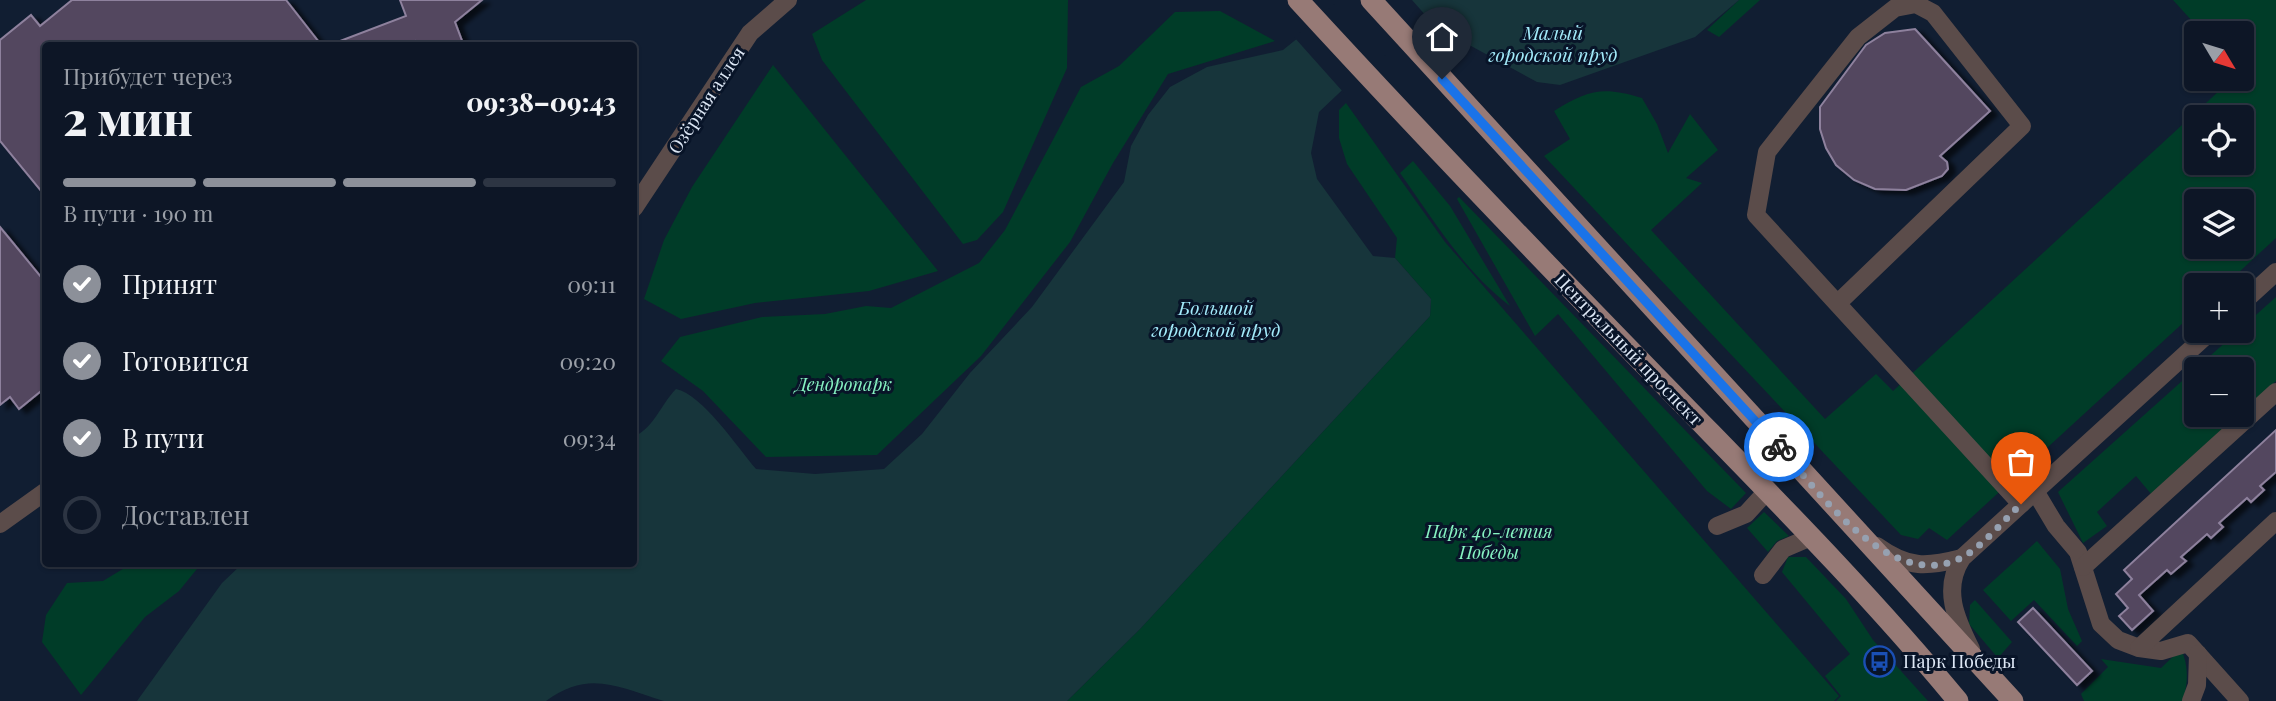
<!DOCTYPE html>
<html lang="ru">
<head>
<meta charset="utf-8">
<style>
	:root { --surface:#0d1626; --page:#161f2e; --text:#f1f3f6; --muted:#9a9fa7; --line:#2d3543; --accent:#8c9099 }
	body { margin:0; font-family:"Playfair Display",serif; background:var(--page); color:var(--text); height:100vh; display:flex; flex-direction:column; font-size:26px; white-space:nowrap }
	* { box-sizing:border-box; margin:0 }
	p { font-size:23px; color:var(--muted) }
	.icon { flex:none; width:38px; height:38px; fill:none; stroke:currentColor; stroke-width:2; stroke-linecap:round; stroke-linejoin:round }
	.map { position:relative; flex:1; overflow:hidden }
	.details { position:absolute; left:42px; top:42px; width:595px; height:525px; display:flex; flex-direction:column; background:var(--surface); border-radius:7px; box-shadow:0 2px 5px #0004,0 0 0 2px var(--line) }
	.details>* { flex:none }
	.needle { width:46px; rotate:128deg }
	.tools { position:absolute; left:2184px; top:21px; display:grid; gap:14px }
	.tools a { display:grid; place-items:center; width:70px; height:70px; border-radius:7px; background:var(--surface); box-shadow:0 2px 5px #0004,0 0 0 2px var(--line); font-size:35px }
	.pin { position:absolute; display:grid; place-items:center; width:60px; height:60px; color:#fff; margin:-72px -30px; border-radius:50% 50% 50% 0; rotate:-45deg; box-shadow:0 0 7px #0007 }
	.pin .icon { rotate:45deg }
	.courier { position:absolute; display:grid; place-items:center; width:70px; height:70px; margin:-35px; border:5px solid #1a73e8; border-radius:50%; background:#fff; color:#222; box-shadow:0 2px 9px #0007 }
	.headline em { font-style:normal; font-weight:800 }
	.headline div { display:flex; flex-direction:column-reverse }
	.headline { display:flex; align-items:center; justify-content:space-between; height:119px; padding:0 21px }
	h1 { font-size:46px; font-weight:800; line-height:52px }
	.bar { display:grid; grid-template-columns:repeat(4,1fr); gap:10px 7px; align-content:center; height:84px; padding:0 21px }
	.bar i { height:9px; border-radius:5px; background:var(--line) }
	.bar .selected { background:var(--accent) }
	.bar p { grid-column:span 4 }
	ol { padding:0 21px; list-style:none }
	li { display:flex; align-items:center; gap:21px; height:77px }
	li p { margin-inline-start:auto }
	li .icon { padding:7px; border-radius:50%; background:var(--accent); color:#fff; stroke-width:4 }
	li:last-child { color:var(--muted) }
	li i { width:38px; height:38px; border:4px solid var(--line); border-radius:50% }
	.map>svg:first-child { display:block }
</style>
</head>
<body>
<div class="map">
<svg width="2276" height="701" viewBox="0 0 2276 701">
	<defs>
		<filter id="shadow"><feDropShadow dx="7" dy="4" stdDeviation="2" flood-color="#0009"/></filter>
	</defs>
	<rect width="100%" height="100%" fill="#111e32"/>
	<!-- green -->
	<g fill="#003c28" fill-rule="evenodd">
		<path d="M866 0H1068L1067 68 1003 212 977 240 963 244 822 60 812 34Z"/>
		<path d="M1739 0H1760L1719 37 1707 30Z"/>
		<path d="M2173 0H2276V238L2225 285H2196V311L1947 540 1929 528 1918 539 1901 535 1544 156 1570 139 1554 111C1588 90 1602 86 1642 98L1657 124 1668 153 1690 114 1718 150 1686 178 1702 183 1651 230 1825 419 1876 374 1893 391 2232 79H2242V33H2203ZM2196 117H2242V163H2196ZM2196 201H2242V247H2196Z"/>
		<path d="M1220 11 1275 41 1168 74 1113 163 1070 242 981 356 877 455 766 457 703 391 661 361 680 337 762 317 825 314 866 306 891 308 979 263 1005 230 1081 87 1119 66 1175 12Z"/>
		<path d="M773 65 938 271 869 291 755 303 681 319 644 299 664 240 692 187Z"/>
		<path d="M1346 103 1445 242 1839 696 1834 701H1067L1140 629 1430 316 1431 299 1395 258 1397 238 1347 164 1339 138V110Z"/>
		<path d="M1413 161 1450 206 1510 306C1464 271 1433 219 1400 173Z"/>
		<path d="M1459 197 1746 493 1731 509 1707 491 1558 314 1535 336 1457 199Z"/>
		<path d="M2276 297V381L2242 413V369H2196V415H2239L2152 495 2136 476 2097 512 2107 526 2083 543 2058 492Z"/>
		<path d="M1764 512 1789 536 1777 541 1768 552 1747 528Z"/>
		<path d="M2037 541 2060 569 2068 609 2082 641 2077 646 2034 600 2011 621 1983 590Z"/>
		<path d="M1788 557H1806L1846 599 1873 640 1928 701H1836L1841 696 1825 676 1850 654 1782 572Z"/>
		<path d="M131 564H201L179 591 145 617 81 695 42 642 46 615 67 583 103 581Z"/>
		<path d="M1975 600 2012 642 1998 658 1969 624 1970 605Z"/>
		<path d="M2181 649C2189 666 2188 683 2183 701H2084L2081 694 2108 667 2101 659 2161 668Z"/>
	</g>
	<!-- water -->
	<path fill="#17353b" d="M1345 0H1739L1695 37 1560 85 1537 82 1440 29 1406 33 1374 60 1319 112 1311 153 1317 179 1373 256 1395 258 1431 299 1430 316 1140 629 1067 701H664C618 687 589 669 546 701H137L222 583 242 564H634V437C656 425 659 407 676 389 702 394 738 448 756 469L815 474 884 469 922 434 970 373 1032 307 1124 182 1131 146 1148 115 1170 87 1207 67 1283 50Z"/>
	<!-- pier -->
	<path fill="#111e32" d="M1340 0H1412L1443 35 1407 36 1344 93 1294 37Z"/>
	<!-- building -->
	<g fill="#52465f" stroke="#8e819d" stroke-width="2" filter="url(#shadow)">
		<path d="M72 0H286L322 46H46V197L0 141V40L31 15 40 26Z"/>
		<path d="M400 0H482L455 22 464 46H417L415 41 402 46H327L406 16Z"/>
		<path d="M1915 29 1990 111 1940 156 1947 162 1948 169 1942 176 1906 190 1875 189 1854 180 1836 165 1826 148 1820 129V107L1866 45 1885 33Z"/>
		<path d="M0 227 46 283V387L19 409 10 397 0 405Z"/>
		<path d="M2276 430V472L2260 486 2264 490 2251 502 2247 498 2219 523 2223 527 2211 538 2207 534 2181 557 2186 561 2171 574 2167 570 2139 595 2153 611 2132 630 2119 616 2128 608 2116 594 2132 579 2124 570Z"/>
		<path d="M2033 608 2092 671 2077 685 2018 622Z"/>
	</g>
	<g fill="none" stroke-linecap="round" stroke-linejoin="round">
		<!-- minor -->
		<g stroke="#5b4c4a" stroke-width="18">
			<path d="M634 208 750 33 788 0"/>
			<path d="M1838 303 2022 126 1933 13 1916 4 1895 8 1858 37 1767 152 1756 215 2021 504"/>
			<path d="M2242 303 2276 272"/>
			<path d="M2035 491 2056 526 2078 552 2101 624 2118 640 2139 648 2161 651 2188 643 2240 701"/>
			<path d="M0 524 46 491"/>
			<path d="M1717 526 1746 514 1767 491"/>
			<path d="M1877 546C1909 569 1927 567 1962 558"/>
			<path d="M2083 567 2276 392"/>
			<path d="M1763 575 1783 549 1811 537"/>
			<path d="M2139 648 2276 521"/>
			<path d="M1971 649C1956 619 1942 589 1962 558L2211 331"/>
			<path d="M2191 701 2197 685 2198 654"/>
		</g>
		<!-- major -->
		<g stroke="#977a76" stroke-width="21">
			<path d="M1298 0C1420 133 1544 262 1670 391 1768 492 1868 592 1958 701"/>
			<path d="M1371 0 2013 701"/>
		</g>
	</g>
	<g fill="none" stroke-linecap="round" stroke-linejoin="round">
		<!-- done -->
		<path stroke="#96a1b1" stroke-width="7" stroke-dasharray="0 12.6" d="M1779 447C1820 493 1890 593 1961 558 1980 549 2005 519 2021 504"/>
		<!-- route -->
		<path stroke="#1a73e8" stroke-width="9" d="M1442 79 1779 447"/>
	</g>
	<!-- icons -->
	<defs>
		<symbol id="bus-ring" viewBox="-11 -11 22 22"><circle r="9.5" fill="#081428" stroke="#1a4fb4" stroke-width="1.5"/><path d="M-5-6H5V4H4V6H2V4H-2V6H-4V4H-5ZM-3.5-4V0h7V-4ZM-3.5 1.2v1.5H-2V1.2ZM2 1.2v1.5H3.5V1.2Z" fill="#1a4fb4"/></symbol>
	</defs>
	<g fill-rule="evenodd">
		<use href="#bus-ring" x="1862" y="644" width="35" height="35"/>
	</g>
	<g text-anchor="middle" dominant-baseline="central" stroke-width="6" stroke-linejoin="round" paint-order="stroke">
		<!-- street labels -->
		<g font-size="18" fill="#dde7f5" stroke="#081428">
			<text transform="translate(706 100) rotate(-57)">Озёрная аллея</text>
			<text transform="translate(1629 349) rotate(46)">Центральный проспект</text>
		</g>
		<!-- park labels -->
		<g font-size="18" font-style="italic" fill="#86f3c2" stroke="#081428">
			<text x="844" y="384">Дендропарк</text>
			<text x="1489" y="531">Парк 40-летия<tspan x="1489" dy="21">Победы</tspan></text>
		</g>
		<!-- poi labels -->
		<g font-size="18" fill="#dde7f5" stroke="#081428" text-anchor="start">
			<text x="1903" y="661">Парк Победы</text>
		</g>
		<!-- water labels -->
		<g font-size="19" font-style="italic" fill="#a3ebfb" stroke="#081428">
			<text x="1553" y="32">Малый<tspan x="1553" dy="22">городской пруд</tspan></text>
			<text x="1216" y="307">Большой<tspan x="1216" dy="22">городской пруд</tspan></text>
		</g>
	</g>
</svg>
<div class="tools">
<a><svg class="needle" viewBox="-14 -14 28 28"><path d="M0-13l5 13h-10z" fill="#e53935"/><path d="M0 13l5-13h-10z" fill="#9a9fa7"/></svg></a>
<a><svg class="icon" aria-label="locate" viewBox="0 0 24 24"><circle cx="12" cy="12" r="6"/><path d="M12 2v4M12 18v4M2 12h4M18 12h4"/></svg></a>
<a><svg class="icon" aria-label="layers" viewBox="0 0 24 24"><path d="M12 4l9 5-9 5-9-5zM3 14l9 5 9-5"/></svg></a>
<a>+</a>
<a>−</a>
</div>
<div class="pin" style="left:2021px;top:504px;background:#ea580c"><svg class="icon" aria-label="bag" viewBox="0 0 24 24"><path d="M5 8h14l-1 12H6zM9 8a3 3 0 0 1 6 0"/></svg></div>
<div class="pin" style="left:1442px;top:79px;background:#1f2937"><svg class="icon" aria-label="home" viewBox="0 0 24 24"><path d="M3 11l9-7 9 7M6 9v11h12V9"/></svg></div>
<div class="courier" style="left:1779px;top:447px"><svg class="icon" aria-label="bike" viewBox="0 0 24 24"><circle cx="6" cy="16" r="4"/><circle cx="18" cy="16" r="4"/><path d="M6 16l4-8h5l3 8M10 8l3 8H6M13 5h3"/></svg></div>
<section class="details">
<div class="headline"><div><h1>2 мин</h1><p>Прибудет через</p></div><em>09:38–09:43</em></div>
<div class="bar"><i class="selected"></i><i class="selected"></i><i class="selected"></i><i></i><p>В пути · 190 m</p></div>
<ol>
<li><svg class="icon" aria-label="check" viewBox="0 0 24 24"><path d="M5 12l5 5 9-10"/></svg>Принят<p>09:11</p></li>
<li><svg class="icon" aria-label="check" viewBox="0 0 24 24"><path d="M5 12l5 5 9-10"/></svg>Готовится<p>09:20</p></li>
<li><svg class="icon" aria-label="check" viewBox="0 0 24 24"><path d="M5 12l5 5 9-10"/></svg>В пути<p>09:34</p></li>
<li><i></i>Доставлен</li>
</ol>
</section>
</div>
</body>
</html>
